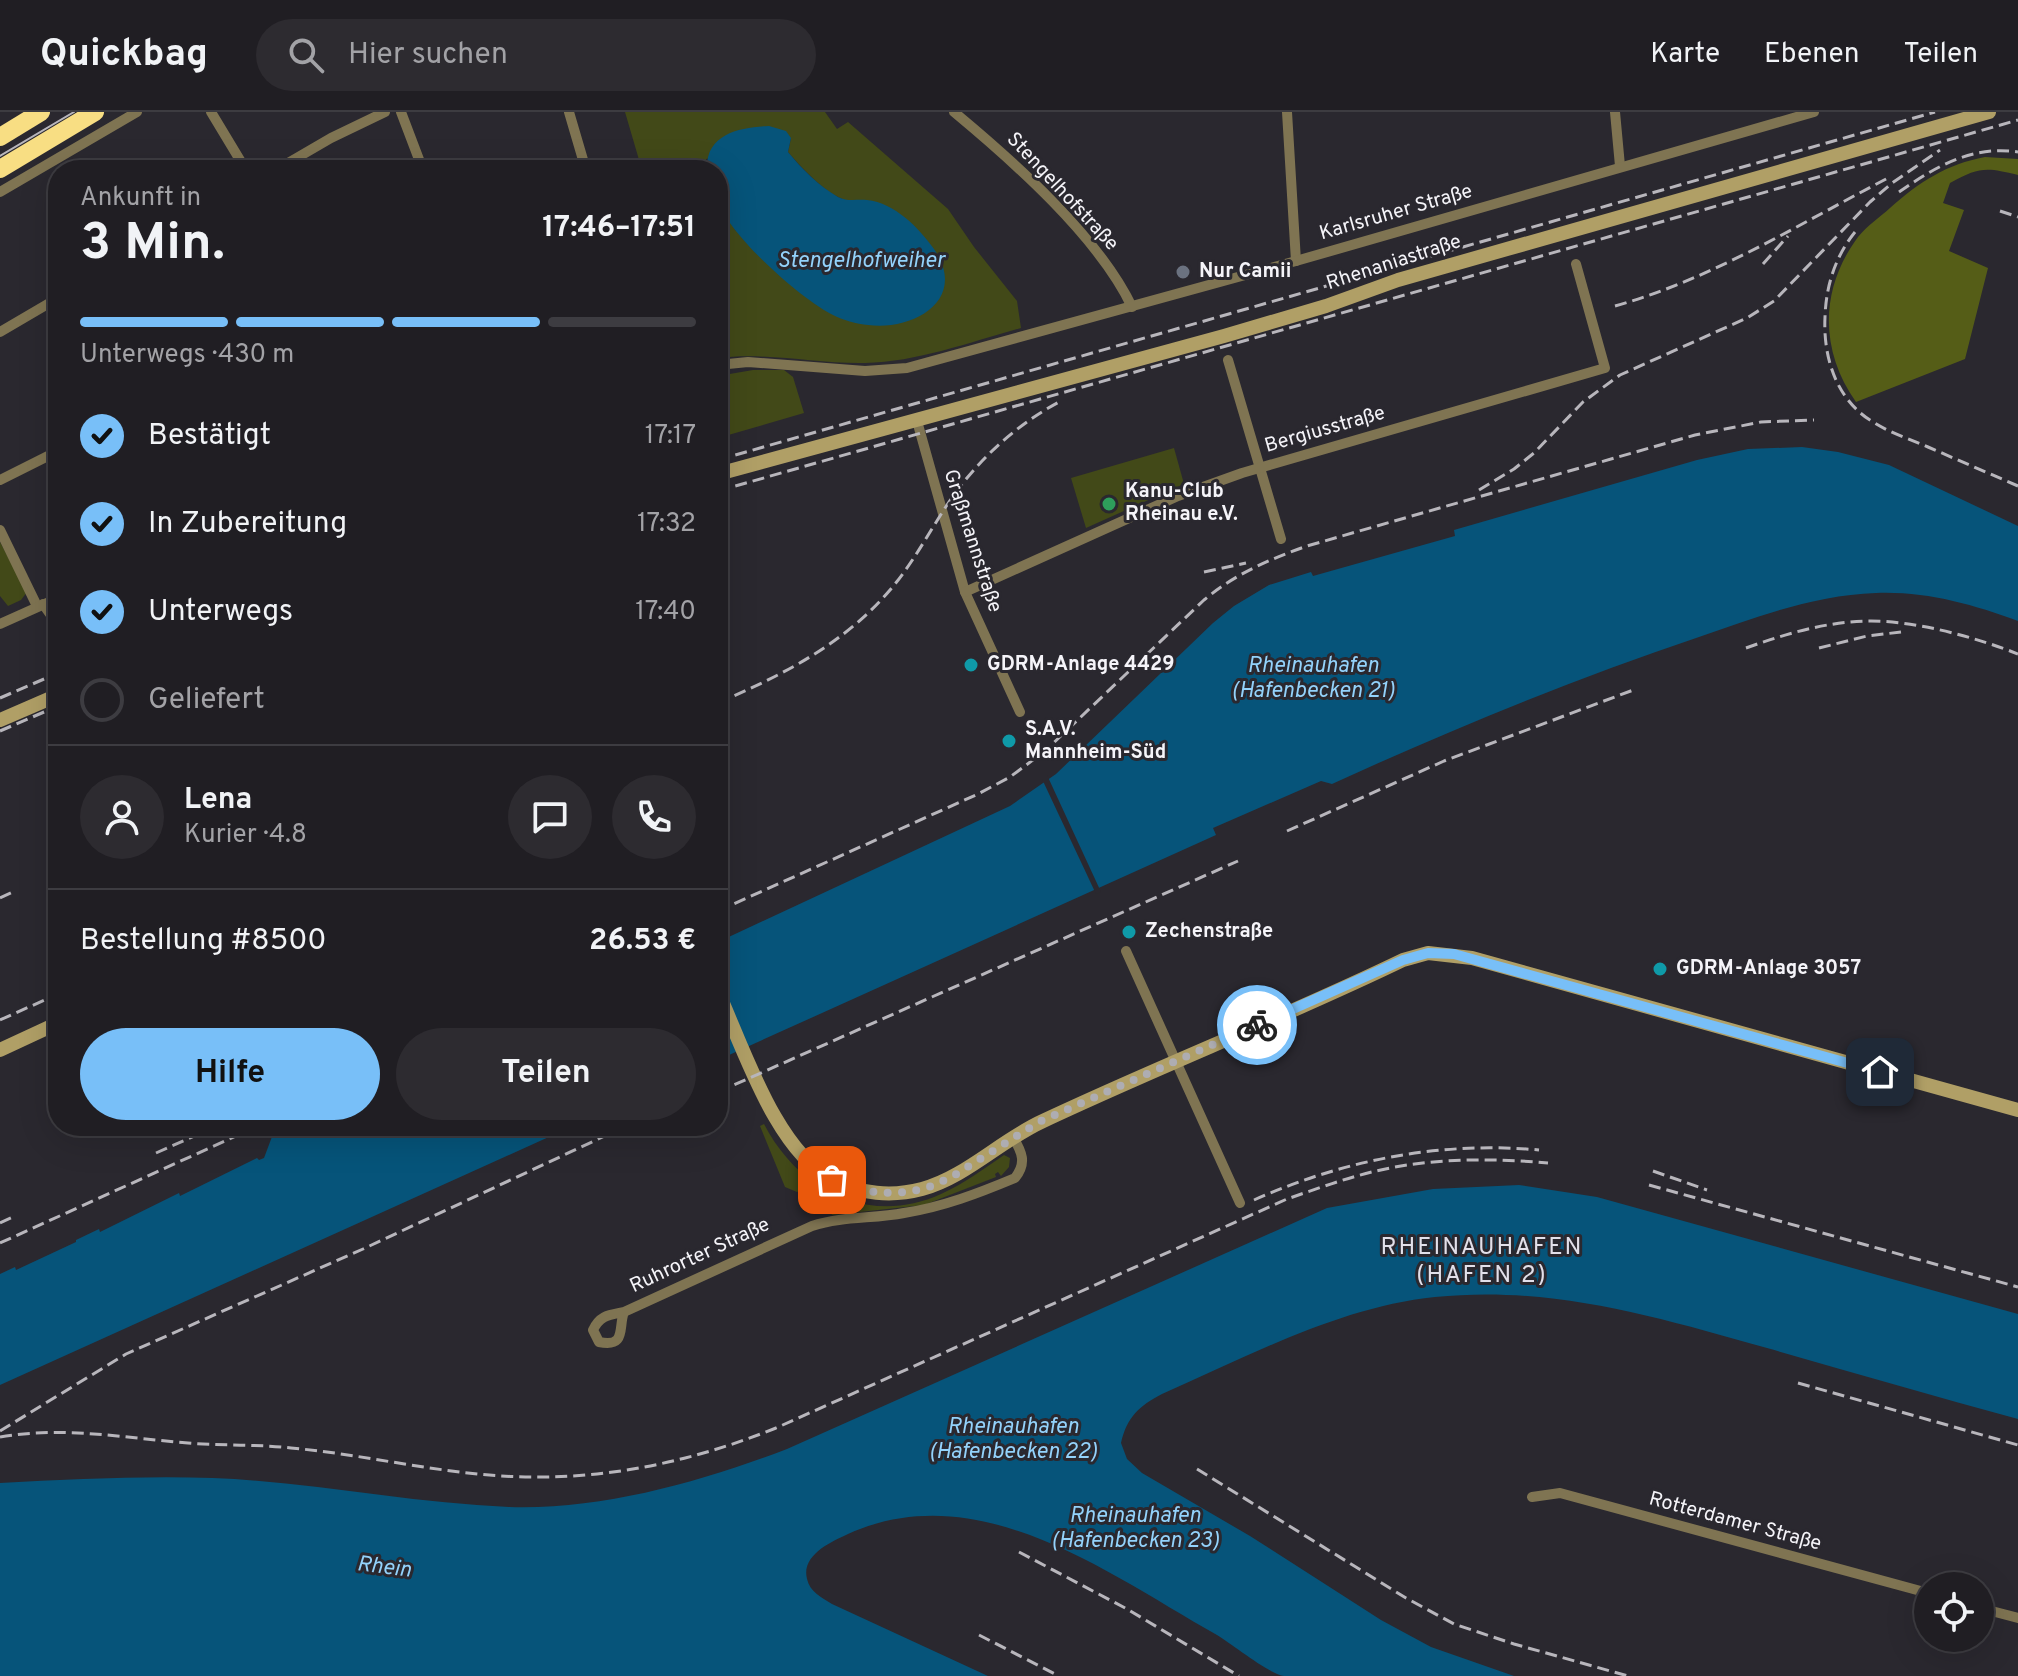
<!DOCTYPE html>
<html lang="de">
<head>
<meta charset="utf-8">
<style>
	:root { --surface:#201e23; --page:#2d2b30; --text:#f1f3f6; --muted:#a2a2a6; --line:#3d3c41; --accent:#78bff8 }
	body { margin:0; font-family:Overpass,sans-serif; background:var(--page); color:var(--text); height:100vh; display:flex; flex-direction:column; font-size:30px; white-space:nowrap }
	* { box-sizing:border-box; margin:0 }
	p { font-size:26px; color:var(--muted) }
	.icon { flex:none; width:44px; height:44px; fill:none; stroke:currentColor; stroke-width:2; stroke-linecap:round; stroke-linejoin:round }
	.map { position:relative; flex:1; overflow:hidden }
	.sheet { position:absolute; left:48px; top:48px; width:680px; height:976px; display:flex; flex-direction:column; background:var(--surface); border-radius:32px; box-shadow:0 8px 32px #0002,0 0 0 2px var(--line) }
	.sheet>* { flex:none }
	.buttons { position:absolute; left:1914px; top:1460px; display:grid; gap:16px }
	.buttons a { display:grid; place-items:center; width:80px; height:80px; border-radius:50%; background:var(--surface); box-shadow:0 8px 32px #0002,0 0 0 2px var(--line); font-size:40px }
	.pin { position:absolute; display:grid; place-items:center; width:68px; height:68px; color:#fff; margin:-34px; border-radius:16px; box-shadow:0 4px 12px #0006 }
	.courier { position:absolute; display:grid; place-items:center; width:80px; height:80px; margin:-40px; border:6px solid #78bff8; border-radius:50%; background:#fff; color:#222; box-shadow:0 2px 10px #0007 }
	.head em { font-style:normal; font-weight:700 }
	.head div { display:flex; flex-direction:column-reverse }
	.head { display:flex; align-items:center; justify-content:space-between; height:136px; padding:0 32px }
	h1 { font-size:52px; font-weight:700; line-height:60px }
	.bar { display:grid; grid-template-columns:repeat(4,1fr); gap:12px 8px; align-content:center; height:96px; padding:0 32px }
	.bar i { height:10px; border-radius:6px; background:var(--line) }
	.bar .active { background:var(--accent) }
	.bar p { grid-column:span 4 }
	.line { display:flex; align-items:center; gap:20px; padding:0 32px; border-top:2px solid var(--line) }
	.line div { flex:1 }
	.round { display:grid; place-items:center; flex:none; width:84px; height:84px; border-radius:42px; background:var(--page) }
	ol { padding:0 32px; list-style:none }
	li { display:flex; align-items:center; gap:24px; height:88px }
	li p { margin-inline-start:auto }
	li .icon { padding:8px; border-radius:50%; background:var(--accent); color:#111; stroke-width:4 }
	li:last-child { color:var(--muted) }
	li i { width:44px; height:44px; border:4px solid var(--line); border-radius:50% }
	.action { display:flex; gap:16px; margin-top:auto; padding:16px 32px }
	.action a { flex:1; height:92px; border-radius:48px; background:var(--accent); color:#111; font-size:32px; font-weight:700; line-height:92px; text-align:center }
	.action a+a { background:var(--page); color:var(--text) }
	header { display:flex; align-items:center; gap:48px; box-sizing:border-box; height:112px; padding:0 40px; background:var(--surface); border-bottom:2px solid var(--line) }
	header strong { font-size:38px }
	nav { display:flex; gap:44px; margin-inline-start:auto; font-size:28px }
	.search { width:560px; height:72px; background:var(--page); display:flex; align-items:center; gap:20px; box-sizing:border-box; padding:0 28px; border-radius:44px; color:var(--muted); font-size:30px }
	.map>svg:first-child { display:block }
</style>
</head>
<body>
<header>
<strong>Quickbag</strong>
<div class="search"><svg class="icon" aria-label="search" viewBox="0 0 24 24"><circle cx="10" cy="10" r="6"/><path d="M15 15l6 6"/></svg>Hier suchen</div>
<nav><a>Karte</a><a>Ebenen</a><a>Teilen</a></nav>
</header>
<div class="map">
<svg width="2018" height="1564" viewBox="0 0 2018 1564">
	<rect width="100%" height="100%" fill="#2a282f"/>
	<!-- green -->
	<g fill="#424918">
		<path d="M625 0H825L837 17 848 10 948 97 974 135 1017 189 1021 216C970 230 918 250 865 251 815 252 768 240 718 246V88L736 119 868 88C862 88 855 90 849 89 828 85 801 55 788 40L791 26 706 47 707 58H642Z"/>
		<path d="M753 258H784L793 265 804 301 718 326V264Z"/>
		<path d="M1174 336 1184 372 1086 416 1071 366Z"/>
		<path d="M0 430 27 480 21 488 8 494 0 484Z"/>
		<path d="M764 1012C798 1078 869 1115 941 1082 963 1072 984 1057 1004 1043L1010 1046 1009 1055 1001 1064 998 1060 995 1062 996 1065 924 1093 832 1103 829 1096 815 1100 805 1076 797 1080 785 1075 760 1014Z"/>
	</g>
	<!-- forest -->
	<path fill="#555d17" d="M1985 45 2018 47V63C1986 55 1979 55 1950 71L1943 91 1964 98 1949 139 1988 156 1965 247 1856 290C1819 238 1820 176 1858 125 1867 114 1880 105 1890 96 1919 70 1947 52 1985 45Z"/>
	<!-- water -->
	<g fill="#06547a">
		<path d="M769 14 786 19 791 26 788 40C802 57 819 74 838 85 848 90 856 87 867 88 895 91 919 116 934 137 969 188 913 219 868 213 857 212 842 208 833 203 802 188 727 122 718 88 716 80 718 67 718 58H707C705 22 740 15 769 14Z"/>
		<path d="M1802 335 1838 340 1889 353 2018 414V509C1972 492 1925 479 1876 481 1814 483 1757 505 1699 525 1574 567 1452 617 1332 672L1321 669 1213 716 1216 723 718 948V830L1010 694 1056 662 1213 511 1234 494 1269 473 1311 460 1313 464 1455 424 1454 418 1697 348 1748 337Z"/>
		<path d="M292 1014H573L0 1273V1162L15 1155 16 1158 76 1130V1128L99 1117 100 1120 179 1081 180 1084 257 1046 259 1048 264 1046 273 1022Z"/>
		<path d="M1519 1073 1597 1085 2018 1202V1307C1934 1284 1851 1260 1767 1236 1656 1205 1552 1173 1435 1185 1339 1195 1249 1244 1162 1282 1139 1294 1127 1305 1121 1331L1127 1347 1142 1361 1250 1424 1381 1508 1431 1535 1514 1564C1461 1564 1409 1564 1356 1564 1333 1564 1307 1564 1284 1564 1269 1562 1232 1532 1217 1523 1107 1461 979 1363 848 1422 831 1430 801 1443 807 1467 810 1480 821 1485 832 1492L988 1564H0V1371C71 1367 142 1364 213 1366 312 1370 410 1391 509 1395 602 1398 701 1370 787 1337L1327 1096 1433 1077Z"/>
	</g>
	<!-- pier -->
	<path fill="#2a282f" d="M1047 663 1101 780 1096 782 1042 667Z"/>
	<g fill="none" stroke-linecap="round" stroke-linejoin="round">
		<!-- street -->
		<g stroke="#7f7452" stroke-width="10">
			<path d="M211 0 246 58"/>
			<path d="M401 0 423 58"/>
			<path d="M569 0 586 58"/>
			<path d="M954 0C1013 49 1099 125 1132 195"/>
			<path d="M1287 0 1296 149"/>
			<path d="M1615 0 1620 54"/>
			<path d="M276 58 331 26 385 0"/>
			<path d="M0 80 137 0"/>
			<path d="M0 220 58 186"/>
			<path d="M1228 248 1281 427"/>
			<path d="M718 253 748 250 865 259 907 256 1296 149 1814 0"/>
			<path d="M917 309 965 480 1020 600"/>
			<path d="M0 368 58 339"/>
			<path d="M0 418 37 494"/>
			<path d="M965 480 1178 384 1242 361 1605 256 1576 152"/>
			<path d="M43 492 58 513"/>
			<path d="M0 512 58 486"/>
			<path d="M1126 839 1240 1091"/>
			<path d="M624 1200C618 1215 627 1236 599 1230L593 1218C600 1203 609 1203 624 1200L812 1114C842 1104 873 1107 904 1101 943 1095 979 1081 1015 1066 1027 1051 1022 1040 1013 1025"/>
			<path d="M1532 1385 1560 1381 1928 1481"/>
			<path d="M1980 1496 2018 1506"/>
		</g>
		<!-- secondary -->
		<g stroke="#b09f66" stroke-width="14">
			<path d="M718 362 1224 224 1326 194 1398 168 1989 0"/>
			<path d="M0 608 58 583"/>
			<path d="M718 880C744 937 776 1039 833 1068 860 1082 892 1085 922 1077 966 1065 1001 1028 1043 1009 1162 953 1285 905 1403 848L1428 841 1472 846 2018 998"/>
			<path d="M0 938 58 911"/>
		</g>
		<!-- highway -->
		<g stroke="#f8de83" stroke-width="18">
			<path d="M0 25 41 0"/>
			<path d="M0 57 95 0"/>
		</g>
		<!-- tram -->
		<path stroke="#b8b6bc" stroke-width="2" d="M0 44 74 0"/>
		<!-- rail -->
		<g stroke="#b8b6bc" stroke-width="3" stroke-dasharray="12 6" stroke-linecap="butt">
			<path d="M1899 80C1935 55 1972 33 2018 40"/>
			<path d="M2000 99 2018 105"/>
			<path d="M1855 120C1835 145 1826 174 1825 205 1823 245 1836 288 1873 310 1890 321 1910 327 1928 335 1958 348 1988 361 2018 374"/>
			<path d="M1763 152 1788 124"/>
			<path d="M1615 194C1712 167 1799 112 1888 66"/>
			<path d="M718 348 1935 0"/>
			<path d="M1479 378 1514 357 1534 341 1583 290 1620 263 1747 206 1774 189 1870 90 1892 71 1940 38"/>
			<path d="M718 379 2018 8"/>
			<path d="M1204 460 1246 451"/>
			<path d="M1746 536C1785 522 1825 510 1867 509 1913 508 1975 525 2018 542"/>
			<path d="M1819 536 1867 524 1901 520"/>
			<path d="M0 586 58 561"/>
			<path d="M718 591C782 563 843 533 890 478 914 450 930 418 951 387 979 347 1016 313 1059 290"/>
			<path d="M0 619 58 594"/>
			<path d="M1287 719 1444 649 1636 577"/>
			<path d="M0 786 15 779"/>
			<path d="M718 799 978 682 1010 665 1045 639 1204 488C1235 462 1270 447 1307 434L1695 323 1761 310 1814 308"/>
			<path d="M0 908 58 882"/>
			<path d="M718 980 1238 749"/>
			<path d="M156 1041 217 1014"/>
			<path d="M1653 1059 1707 1078"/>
			<path d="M1649 1073 2018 1175"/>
			<path d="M1254 1088C1344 1048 1440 1029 1539 1038"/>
			<path d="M0 1111 13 1105"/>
			<path d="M0 1131 258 1014"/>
			<path d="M1798 1271 2018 1333"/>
			<path d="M0 1319 126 1242 363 1137 626 1014"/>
			<path d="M0 1325C64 1314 124 1326 188 1331 222 1334 257 1332 291 1336 371 1343 452 1365 533 1365 617 1366 699 1347 776 1316L1287 1087C1316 1077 1346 1066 1376 1059 1431 1046 1491 1046 1548 1051"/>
			<path d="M1197 1357 1406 1486 1454 1512 1514 1532 1628 1564"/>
			<path d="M1019 1440 1127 1497 1239 1564"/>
			<path d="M979 1523 1059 1564"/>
		</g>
	</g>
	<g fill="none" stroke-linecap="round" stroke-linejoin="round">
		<!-- done -->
		<path stroke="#aeadb2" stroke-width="8" stroke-dasharray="0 14.4" d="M832 1068 856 1077 881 1081 910 1080 929 1075 950 1066 1039 1010 1257 913"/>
		<!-- route -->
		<path stroke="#78bff8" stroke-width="10" d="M1257 913 1403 848 1428 841 1454 842 1880 960"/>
	</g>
	<!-- markers -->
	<circle fill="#6b7280" stroke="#2a282f" stroke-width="3" cx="1183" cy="160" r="8"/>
	<circle fill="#2e9e5b" stroke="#2a282f" stroke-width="3" cx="1109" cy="392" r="8"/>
	<g fill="#0f9aa8" stroke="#2a282f" stroke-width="3">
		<circle cx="971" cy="553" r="8"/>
		<circle cx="1009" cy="629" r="8"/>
		<circle cx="1129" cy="820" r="8"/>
		<circle cx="1660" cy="857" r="8"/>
	</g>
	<g text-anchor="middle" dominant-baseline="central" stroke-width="6" stroke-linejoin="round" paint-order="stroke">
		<!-- street labels -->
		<g font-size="20" fill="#f5f4f9" stroke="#2a282f">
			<text transform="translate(1062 80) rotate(47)">Stengelhofstraße</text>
			<text transform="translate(1396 101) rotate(-16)">Karlsruher Straße</text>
			<text transform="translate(1394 151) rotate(-18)">Rhenaniastraße</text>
			<text transform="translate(1325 318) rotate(-16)">Bergiusstraße</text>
			<text transform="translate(972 429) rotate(72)">Graßmannstraße</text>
			<text transform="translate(700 1144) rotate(-25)">Ruhrorter Straße</text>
			<text transform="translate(1735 1410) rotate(15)">Rotterdamer Straße</text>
		</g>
		<!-- poi labels -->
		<g font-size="20" font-weight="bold" fill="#f5f4f9" stroke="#2a282f" text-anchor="start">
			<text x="1199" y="160">Nur Camii</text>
			<text x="1125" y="380">Kanu-Club<tspan x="1125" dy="23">Rheinau e.V.</tspan></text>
			<text x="987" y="553">GDRM-Anlage 4429</text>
			<text x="1025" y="618">S.A.V.<tspan x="1025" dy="23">Mannheim-Süd</tspan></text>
			<text x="1145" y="820">Zechenstraße</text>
			<text x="1676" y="857">GDRM-Anlage 3057</text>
		</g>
		<!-- water labels -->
		<g font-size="22" font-style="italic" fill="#93d2fb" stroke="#2a282f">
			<text x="861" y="149">Stengelhofweiher</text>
			<text x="1313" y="554">Rheinauhafen<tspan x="1313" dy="25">(Hafenbecken 21)</tspan></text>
			<text x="1013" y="1315">Rheinauhafen<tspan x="1013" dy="25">(Hafenbecken 22)</tspan></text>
			<text x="1135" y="1404">Rheinauhafen<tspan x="1135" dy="25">(Hafenbecken 23)</tspan></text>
			<text transform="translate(384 1456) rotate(7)">Rhein</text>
		</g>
		<!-- quarter labels -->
		<g font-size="24" letter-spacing="2" fill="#e2e0ea" stroke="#2a282f">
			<text x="1482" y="1136">RHEINAUHAFEN<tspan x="1482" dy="28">(HAFEN 2)</tspan></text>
		</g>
	</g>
</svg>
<div class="buttons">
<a><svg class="icon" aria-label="locate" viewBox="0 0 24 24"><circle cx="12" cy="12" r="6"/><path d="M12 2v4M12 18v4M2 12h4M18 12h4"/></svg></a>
</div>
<div class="pin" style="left:832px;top:1068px;background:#ea580c"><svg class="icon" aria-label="bag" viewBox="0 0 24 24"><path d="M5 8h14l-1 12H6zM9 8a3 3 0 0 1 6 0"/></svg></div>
<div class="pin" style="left:1880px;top:960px;background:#1f2937"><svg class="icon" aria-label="home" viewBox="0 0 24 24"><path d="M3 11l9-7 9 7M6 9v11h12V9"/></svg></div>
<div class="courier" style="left:1257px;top:913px"><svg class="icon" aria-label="bike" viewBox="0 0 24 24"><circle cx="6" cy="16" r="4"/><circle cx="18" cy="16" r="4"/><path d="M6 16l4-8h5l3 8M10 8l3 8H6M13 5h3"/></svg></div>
<section class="sheet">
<div class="head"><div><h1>3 Min.</h1><p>Ankunft in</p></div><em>17:46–17:51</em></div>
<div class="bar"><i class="active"></i><i class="active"></i><i class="active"></i><i></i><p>Unterwegs · 430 m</p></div>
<ol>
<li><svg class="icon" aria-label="check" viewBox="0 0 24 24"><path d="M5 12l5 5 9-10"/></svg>Bestätigt<p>17:17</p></li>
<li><svg class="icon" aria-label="check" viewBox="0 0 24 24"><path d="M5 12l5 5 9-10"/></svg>In Zubereitung<p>17:32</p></li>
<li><svg class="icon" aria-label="check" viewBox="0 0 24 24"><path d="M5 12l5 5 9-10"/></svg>Unterwegs<p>17:40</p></li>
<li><i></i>Geliefert</li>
</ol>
<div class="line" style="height:144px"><a class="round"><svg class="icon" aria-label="person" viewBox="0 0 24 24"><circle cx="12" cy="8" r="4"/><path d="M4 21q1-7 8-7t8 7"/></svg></a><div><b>Lena</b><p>Kurier · 4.8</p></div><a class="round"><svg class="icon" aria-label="chat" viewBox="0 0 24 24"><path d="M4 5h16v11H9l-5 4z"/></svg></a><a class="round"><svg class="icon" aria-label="phone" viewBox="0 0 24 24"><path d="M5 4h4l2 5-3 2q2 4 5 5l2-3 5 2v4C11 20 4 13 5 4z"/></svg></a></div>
<div class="line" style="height:104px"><div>Bestellung #8500</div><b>26.53 €</b></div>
<div class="action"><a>Hilfe</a><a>Teilen</a></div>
</section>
</div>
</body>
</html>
